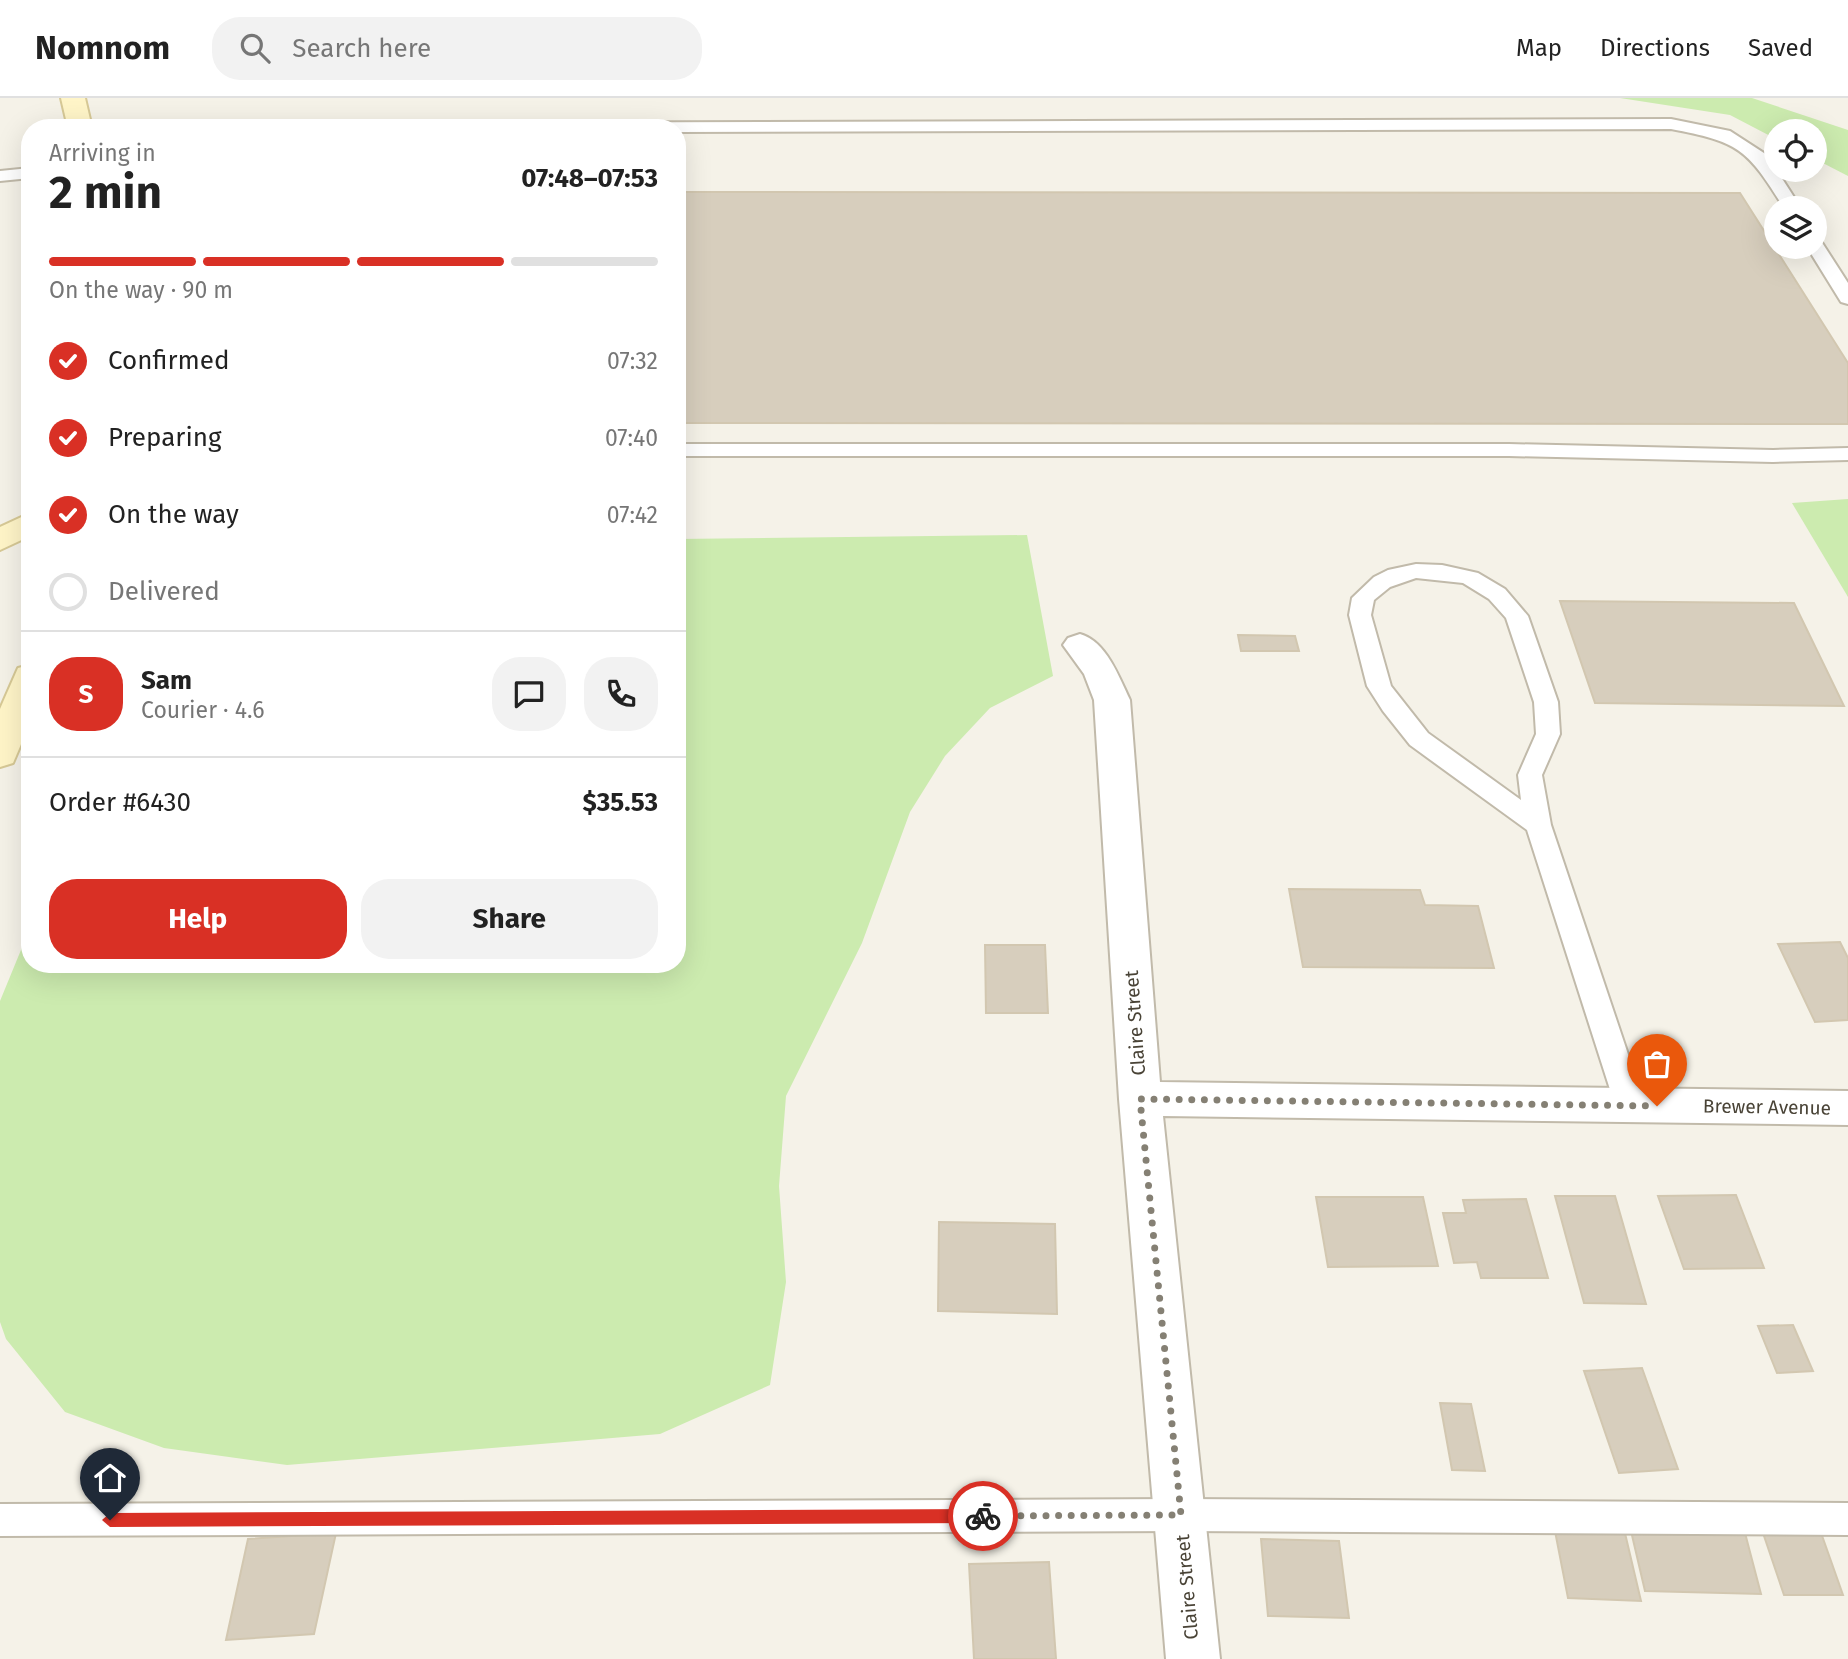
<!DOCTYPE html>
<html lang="en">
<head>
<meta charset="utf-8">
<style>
	:root { --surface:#fff; --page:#f2f2f2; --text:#222; --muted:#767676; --line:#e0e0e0; --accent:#d93025 }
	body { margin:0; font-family:"Fira Sans",sans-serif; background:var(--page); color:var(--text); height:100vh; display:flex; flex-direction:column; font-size:26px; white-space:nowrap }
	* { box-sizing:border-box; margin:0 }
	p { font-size:23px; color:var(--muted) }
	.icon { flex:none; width:38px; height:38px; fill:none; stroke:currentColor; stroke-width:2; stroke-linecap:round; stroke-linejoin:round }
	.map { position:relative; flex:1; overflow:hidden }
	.details { position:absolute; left:21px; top:21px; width:665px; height:854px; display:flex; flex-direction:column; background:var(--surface); border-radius:28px; box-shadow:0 7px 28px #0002 }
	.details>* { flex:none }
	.buttons { position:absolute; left:1764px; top:21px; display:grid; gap:14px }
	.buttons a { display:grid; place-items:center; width:63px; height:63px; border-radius:50%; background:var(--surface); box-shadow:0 7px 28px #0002; font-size:35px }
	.pin { position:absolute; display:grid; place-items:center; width:60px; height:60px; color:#fff; margin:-72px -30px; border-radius:50% 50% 50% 0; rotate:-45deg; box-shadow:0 0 7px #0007 }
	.pin .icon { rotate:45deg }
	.courier { position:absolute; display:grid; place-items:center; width:70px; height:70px; margin:-35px; border:5px solid #d93025; border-radius:50%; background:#fff; color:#222; box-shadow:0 2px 9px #0007 }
	.headline em { font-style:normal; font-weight:700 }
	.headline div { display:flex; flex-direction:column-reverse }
	.headline { display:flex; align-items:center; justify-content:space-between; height:119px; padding:0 28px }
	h1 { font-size:46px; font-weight:700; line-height:52px }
	.bar { display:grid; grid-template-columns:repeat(4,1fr); gap:10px 7px; align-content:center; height:84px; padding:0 28px }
	.bar i { height:9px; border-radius:5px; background:var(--line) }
	.bar .current { background:var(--accent) }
	.bar p { grid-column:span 4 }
	.line { display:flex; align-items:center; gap:18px; padding:0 28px; border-top:2px solid var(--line) }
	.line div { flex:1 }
	.round { display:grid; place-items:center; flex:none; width:74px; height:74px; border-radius:28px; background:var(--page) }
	ol { padding:0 28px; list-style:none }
	li { display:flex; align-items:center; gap:21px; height:77px }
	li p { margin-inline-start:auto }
	li .icon { padding:7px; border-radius:50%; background:var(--accent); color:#fff; stroke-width:4 }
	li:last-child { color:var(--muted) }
	li i { width:38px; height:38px; border:4px solid var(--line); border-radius:50% }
	.action { display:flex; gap:14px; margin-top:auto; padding:14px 28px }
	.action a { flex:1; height:80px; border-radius:28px; background:var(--accent); color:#fff; font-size:28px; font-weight:700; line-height:80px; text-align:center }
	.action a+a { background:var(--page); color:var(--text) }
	header { display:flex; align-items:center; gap:42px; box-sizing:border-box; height:98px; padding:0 35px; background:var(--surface); border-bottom:2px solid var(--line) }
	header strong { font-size:33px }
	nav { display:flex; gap:38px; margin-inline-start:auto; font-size:24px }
	.search { width:490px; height:63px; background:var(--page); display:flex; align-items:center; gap:18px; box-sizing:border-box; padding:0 24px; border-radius:28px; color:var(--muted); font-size:26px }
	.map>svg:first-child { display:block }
</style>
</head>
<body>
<header>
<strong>Nomnom</strong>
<div class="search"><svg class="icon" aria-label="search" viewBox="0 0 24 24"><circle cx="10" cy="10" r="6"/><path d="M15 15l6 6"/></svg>Search here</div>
<nav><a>Map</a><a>Directions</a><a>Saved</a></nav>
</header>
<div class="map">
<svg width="1848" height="1561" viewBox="0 0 1848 1561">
	<rect width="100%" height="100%" fill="#f5f2e8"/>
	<!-- green -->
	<g fill="#ccebaf">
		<path d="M1620 0H1752L1848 32V78L1815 61V33H1776V41L1730 17Z"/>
		<path d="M1848 401V499L1792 405Z"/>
		<path d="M1027 437 1053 578 990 610 945 658 910 714 862 845 786 998 779 1088 786 1184 770 1287 660 1336 287 1367 164 1350 65 1314 6 1241 0 1224V903L30 830V866H677V441Z"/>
	</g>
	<!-- building -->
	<g fill="#d7cebd" stroke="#d2c7b0" stroke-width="2">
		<path d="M677 94 1740 95 1848 265V326L677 325Z"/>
		<path d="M1560 503 1794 505 1844 608 1595 605Z"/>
		<path d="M1238 537 1295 538 1299 553H1241Z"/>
		<path d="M1289 791 1420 792 1425 807 1478 808 1494 870 1303 869Z"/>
		<path d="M1840 844 1848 860V922L1815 924 1778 846Z"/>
		<path d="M985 847H1045L1048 915H986Z"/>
		<path d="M1736 1097 1764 1170 1684 1171 1658 1098Z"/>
		<path d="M1555 1098H1615L1646 1206 1584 1205Z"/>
		<path d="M1316 1099H1423L1438 1168 1328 1169Z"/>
		<path d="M1526 1101 1548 1180H1481L1477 1164 1454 1165 1443 1115H1466L1463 1102Z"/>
		<path d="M939 1124 1055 1126 1057 1216 938 1213Z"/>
		<path d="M1793 1227 1813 1273 1777 1275 1758 1228Z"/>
		<path d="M1642 1270 1678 1371 1619 1375 1584 1273Z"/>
		<path d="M1440 1305 1471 1306 1485 1373 1452 1372Z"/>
		<path d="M1554 1428 1624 1431 1641 1503 1568 1500Z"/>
		<path d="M1762 1432H1820L1843 1497H1784Z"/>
		<path d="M1631 1433 1745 1435 1761 1496 1645 1493Z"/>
		<path d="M336 1435 314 1536 226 1542 248 1441Z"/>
		<path d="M1261 1441 1339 1443 1349 1520 1268 1518Z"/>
		<path d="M1049 1464 1056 1561H974L969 1466Z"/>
	</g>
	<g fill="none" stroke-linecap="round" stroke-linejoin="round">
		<defs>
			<g id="lane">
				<path d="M1671 21 1730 33 1767 57 1801 110H1784C1747 51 1740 44 1671 31L677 34V30H455L463 25Z"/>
				<path d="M30 70V80L0 83V73Z"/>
				<path d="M1815 142 1821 143 1848 185V206L1841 204 1807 149H1815Z"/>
				<path d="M677 346H1509L1773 352 1848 350V362L1773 364 1509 358H677Z"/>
				<path d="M1416 466 1442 467 1478 475 1505 491 1528 518 1558 604 1560 636 1542 677 1551 727 1645 1007 1640 1015 1630 1019 1620 1015 1615 1007 1527 732 1410 647 1383 613 1367 588 1349 517 1352 500 1374 479 1388 472ZM1416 480 1463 485 1489 501 1506 520 1534 604 1536 636 1518 677 1521 702 1428 635 1391 588 1371 517 1374 502 1390 489Z"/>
				<path d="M1181 1401 1848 1405V1437L1181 1433 0 1438V1406Z"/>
			</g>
			<path id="street" d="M1080 536C1106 543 1119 579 1130 602L1160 984 1848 993V1027L1163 1018 1220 1561H1166L1119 1001 1094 602 1084 576 1063 547 1068 540Z"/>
			<g id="secondary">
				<path d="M61 0H85L92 30H68Z"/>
				<path d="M30 415V438L0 452V429Z"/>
				<path d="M30 567V625L13 665 0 669V611L18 570Z"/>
			</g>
		</defs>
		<!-- lane casing -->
		<use href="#lane" stroke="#c1baaa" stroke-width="4"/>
		<!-- street casing -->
		<use href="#street" stroke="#c1baaa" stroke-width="4"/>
		<!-- secondary casing -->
		<use href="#secondary" stroke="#d7c996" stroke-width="4"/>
		<!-- lane -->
		<use href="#lane" fill="#fff" fill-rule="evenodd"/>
		<!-- street -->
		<use href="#street" fill="#fff" fill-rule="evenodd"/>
		<!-- secondary -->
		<use href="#secondary" fill="#fff5c8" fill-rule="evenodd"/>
	</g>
	<!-- route -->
	<path fill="#d93025" d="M983 1411 991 1418 983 1425 110 1429 102 1422 110 1415Z"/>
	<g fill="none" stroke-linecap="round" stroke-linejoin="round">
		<!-- done -->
		<path stroke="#858074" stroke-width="7" stroke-dasharray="0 12.6" d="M983 1418 1181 1417 1140 1001 1657 1008"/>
	</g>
	<g text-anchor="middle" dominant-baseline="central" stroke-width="6" stroke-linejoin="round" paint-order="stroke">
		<!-- street labels -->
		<g font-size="19" fill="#494336" stroke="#fff">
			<text transform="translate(1135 925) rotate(-94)">Claire Street</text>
			<text transform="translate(1767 1009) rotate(1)">Brewer Avenue</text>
			<text transform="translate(1187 1489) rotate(-95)">Claire Street</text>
		</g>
	</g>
</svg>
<div class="buttons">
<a><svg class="icon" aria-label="locate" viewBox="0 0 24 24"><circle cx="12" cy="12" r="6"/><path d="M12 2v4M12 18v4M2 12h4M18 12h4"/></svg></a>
<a><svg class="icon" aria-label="layers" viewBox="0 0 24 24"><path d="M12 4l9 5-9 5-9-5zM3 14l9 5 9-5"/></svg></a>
</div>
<div class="pin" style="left:1657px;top:1008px;background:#ea580c"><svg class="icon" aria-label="bag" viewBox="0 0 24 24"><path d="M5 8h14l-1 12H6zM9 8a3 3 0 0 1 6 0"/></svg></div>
<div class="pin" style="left:110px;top:1422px;background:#1f2937"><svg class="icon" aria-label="home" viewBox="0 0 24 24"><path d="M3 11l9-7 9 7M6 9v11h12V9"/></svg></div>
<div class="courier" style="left:983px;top:1418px"><svg class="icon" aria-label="bike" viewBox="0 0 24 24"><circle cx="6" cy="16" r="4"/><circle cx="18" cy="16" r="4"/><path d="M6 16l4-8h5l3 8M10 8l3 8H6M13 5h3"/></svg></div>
<section class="details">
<div class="headline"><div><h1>2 min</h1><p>Arriving in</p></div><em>07:48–07:53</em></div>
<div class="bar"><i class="current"></i><i class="current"></i><i class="current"></i><i></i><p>On the way · 90 m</p></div>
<ol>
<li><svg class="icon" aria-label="check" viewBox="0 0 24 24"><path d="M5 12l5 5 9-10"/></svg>Confirmed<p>07:32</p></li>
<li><svg class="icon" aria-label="check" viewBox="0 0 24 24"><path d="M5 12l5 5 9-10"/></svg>Preparing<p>07:40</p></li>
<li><svg class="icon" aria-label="check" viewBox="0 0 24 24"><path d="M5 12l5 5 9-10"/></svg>On the way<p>07:42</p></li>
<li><i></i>Delivered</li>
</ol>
<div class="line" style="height:126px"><b class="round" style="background:var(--accent);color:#fff">S</b><div><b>Sam</b><p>Courier · 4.6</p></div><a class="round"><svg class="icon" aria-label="chat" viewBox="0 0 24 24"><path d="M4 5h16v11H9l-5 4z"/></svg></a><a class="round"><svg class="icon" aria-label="phone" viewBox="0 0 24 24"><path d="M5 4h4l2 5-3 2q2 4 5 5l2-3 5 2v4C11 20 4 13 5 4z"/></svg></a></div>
<div class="line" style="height:91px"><div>Order #6430</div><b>$35.53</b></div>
<div class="action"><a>Help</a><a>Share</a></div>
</section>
</div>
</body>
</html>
